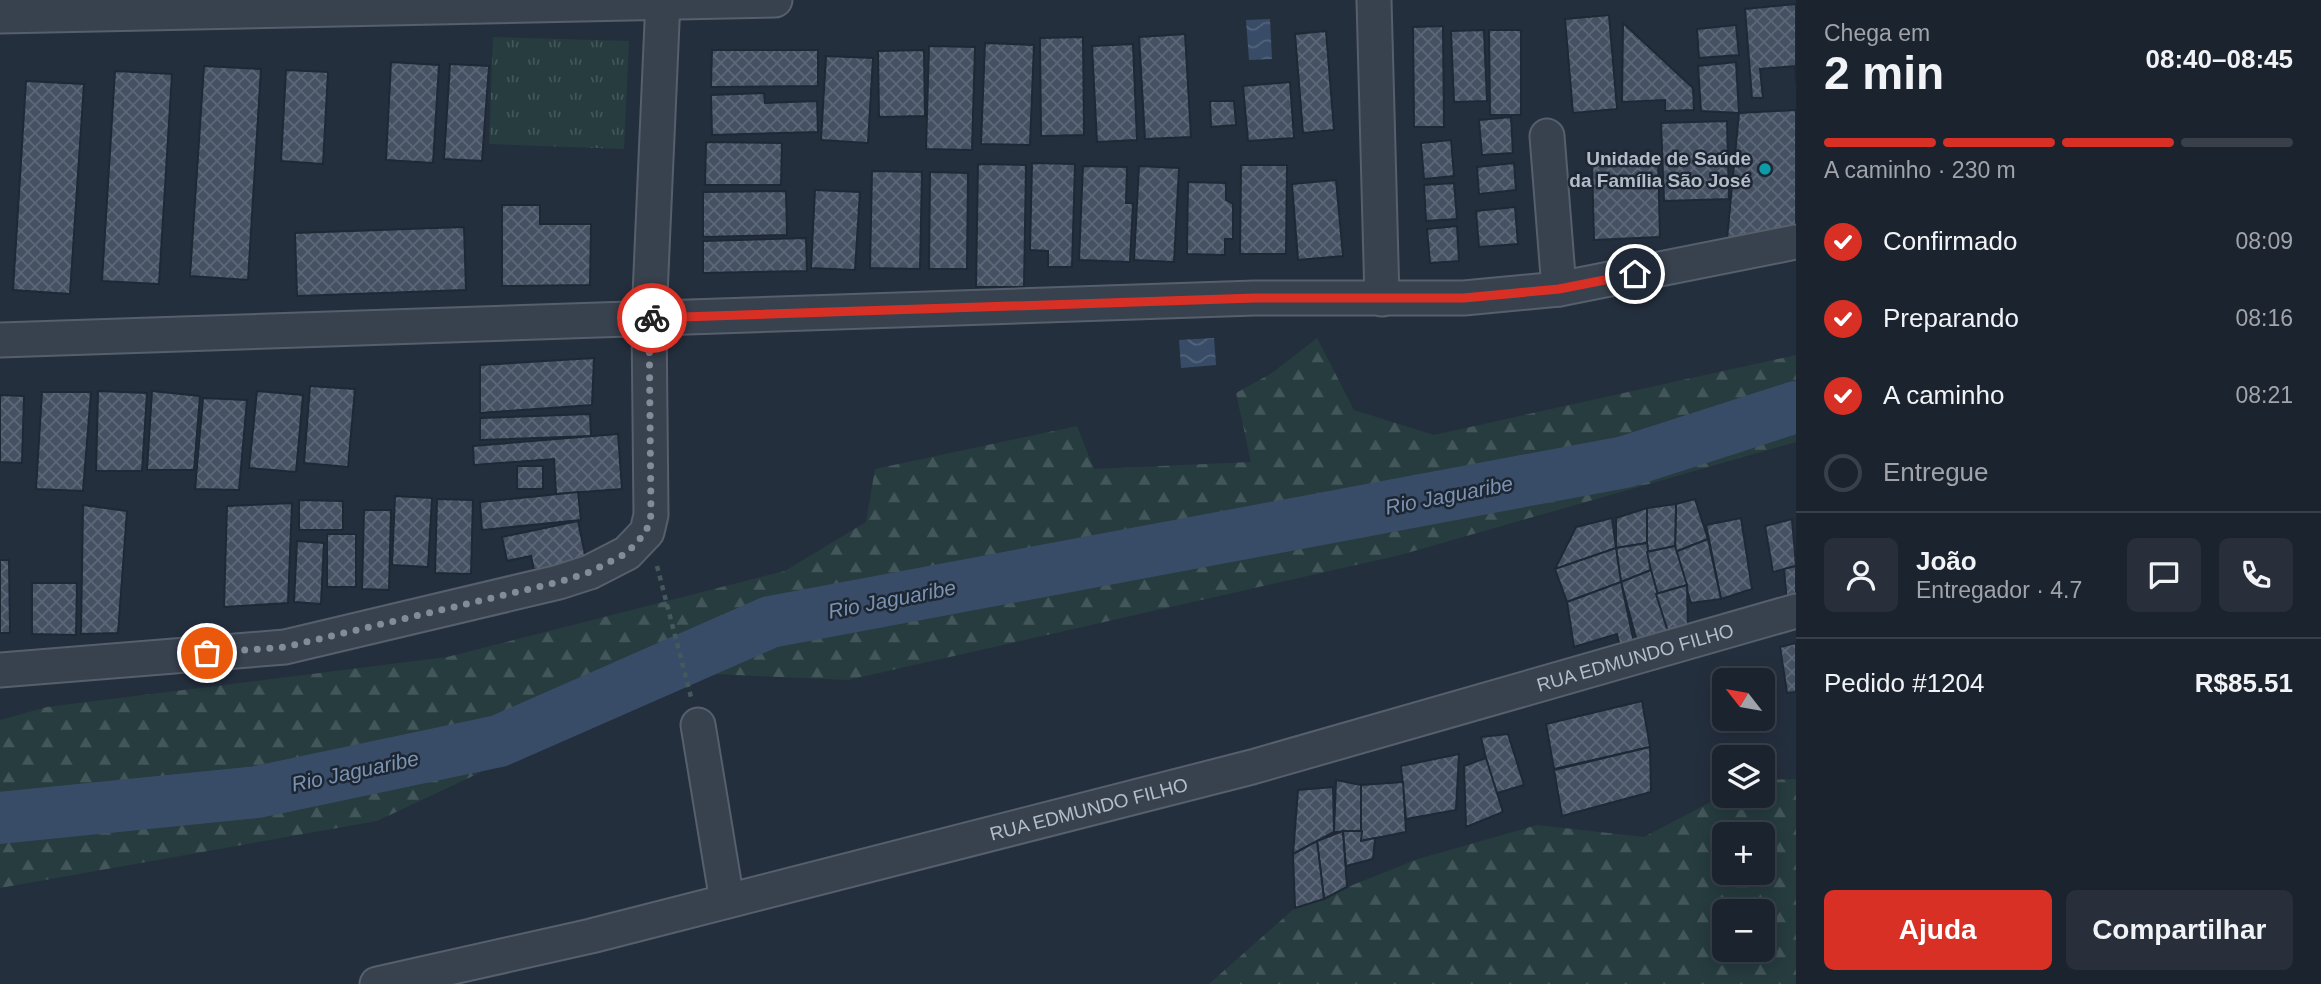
<!DOCTYPE html>
<html lang="pt">
<head>
<meta charset="utf-8">
<style>
	:root { --surface:#1b232e; --page:#282f3a; --text:#f1f3f6; --muted:#a0a4aa; --line:#39404a; --accent:#d93025 }
	body { margin:0; font-family:Arial,sans-serif; background:var(--page); color:var(--text); height:100vh; display:flex; flex-direction:column; font-size:26px; white-space:nowrap }
	* { box-sizing:border-box; margin:0 }
	p { font-size:23px; color:var(--muted) }
	.icon { flex:none; width:38px; height:38px; fill:none; stroke:currentColor; stroke-width:2; stroke-linecap:round; stroke-linejoin:round }
	.map { position:relative; flex:1; overflow:hidden }
	.side { display:flex; flex-direction:column; background:var(--surface); width:525px }
	.side>* { flex:none }
	.needle { width:46px; rotate:301deg }
	.tools { position:absolute; left:1712px; top:668px; display:grid; gap:14px }
	.tools a { display:grid; place-items:center; width:63px; height:63px; border-radius:10px; background:var(--surface); box-shadow:0 4px 18px #0003,0 0 0 2px var(--line); font-size:35px }
	.pin { position:absolute; display:grid; place-items:center; width:60px; height:60px; color:#fff; margin:-30px; border:4px solid #fff; border-radius:50%; box-shadow:0 2px 7px #0007 }
	.courier { position:absolute; display:grid; place-items:center; width:70px; height:70px; margin:-35px; border:5px solid #d93025; border-radius:50%; background:#fff; color:#222; box-shadow:0 2px 9px #0007 }
	.overview em { font-style:normal; font-weight:800 }
	.overview div { display:flex; flex-direction:column-reverse }
	.overview { display:flex; align-items:center; justify-content:space-between; height:119px; padding:0 28px }
	h1 { font-size:46px; font-weight:800; line-height:52px }
	.bar { display:grid; grid-template-columns:repeat(4,1fr); gap:10px 7px; align-content:center; height:84px; padding:0 28px }
	.bar i { height:9px; border-radius:5px; background:var(--line) }
	.bar .on { background:var(--accent) }
	.bar p { grid-column:span 4 }
	.line { display:flex; align-items:center; gap:18px; padding:0 28px; border-top:2px solid var(--line) }
	.line div { flex:1 }
	.round { display:grid; place-items:center; flex:none; width:74px; height:74px; border-radius:10px; background:var(--page) }
	ol { padding:0 28px; list-style:none }
	li { display:flex; align-items:center; gap:21px; height:77px }
	li p { margin-inline-start:auto }
	li .icon { padding:7px; border-radius:50%; background:var(--accent); color:#fff; stroke-width:4 }
	li:last-child { color:var(--muted) }
	li i { width:38px; height:38px; border:4px solid var(--line); border-radius:50% }
	.primary-button { display:flex; gap:14px; margin-top:auto; padding:14px 28px }
	.primary-button a { flex:1; height:80px; border-radius:10px; background:var(--accent); color:#fff; font-size:28px; font-weight:800; line-height:80px; text-align:center }
	.primary-button a+a { background:var(--page); color:var(--text) }
	main { display:flex; flex:1; min-height:0 }
	.map>svg:first-child { display:block }
</style>
</head>
<body>
<main>
<div class="map">
<svg width="1796" height="984" viewBox="0 0 1796 984">
	<defs>
		<pattern id="grass-tufts" width="24" height="20" patternUnits="userSpaceOnUse" patternTransform="scale(1.75)"><rect width="24" height="20" fill="#263c3f"/><path d="M3 7l-1-3M5 7V3M7 7l1-3M15 17l-1-3M17 17v-4M19 17l1-3" fill="none" stroke="#435659"/></pattern>
		<pattern id="forest-firs" width="22" height="20" patternUnits="userSpaceOnUse" patternTransform="scale(1.75)"><rect width="22" height="20" fill="#263c3f"/><path d="M5 1l3.5 6h-7zM16 11l3.5 6h-7z" fill="#435659"/></pattern>
		<pattern id="water-waves" width="16" height="10" patternUnits="userSpaceOnUse" patternTransform="scale(1.75)"><rect width="16" height="10" fill="#394c67"/><path d="M0 5q4-4 8 0t8 0" fill="none" stroke="#53647b"/></pattern>
		<pattern id="building-cross-hatch" width="8" height="8" patternUnits="userSpaceOnUse" patternTransform="scale(1.75)"><rect width="8" height="8" fill="#455162"/><path d="M0 0l8 8M0 8l8-8" fill="none" stroke="#5d6877"/></pattern>
	</defs>
	<rect width="100%" height="100%" fill="#242f3e"/>
	<!-- grass -->
	<path fill="url(#grass-tufts)" d="M493 37 629 41 624 149 489 144Z"/>
	<!-- forest -->
	<g fill="url(#forest-firs)" fill-rule="evenodd">
		<path d="M1317 338 1354 410 1434 435 1796 355V442L1400 555 848 680 692 673 377 821 0 888V720L47 707 447 657 785 571 866 522 875 469 1077 426 1094 469 1251 462 1236 393 1272 373Z"/>
		<path d="M1796 779V984H1209L1295 908 1418 859 1537 825 1644 837 1724 795 1762 796V780ZM1724 835H1762V873H1724ZM1724 912H1762V950H1724Z"/>
	</g>
	<!-- water -->
	<g fill="url(#water-waves)">
		<path d="M1270 19 1272 59 1249 60 1246 20Z"/>
		<path d="M1214 338 1216 365 1181 368 1179 340Z"/>
	</g>
	<g fill="none" stroke-linecap="round" stroke-linejoin="round">
		<!-- river -->
		<path stroke="#394c67" stroke-width="52" d="M0 818 257 792 499 741 770 622 1625 462 1796 407"/>
	</g>
	<!-- building -->
	<g fill="url(#building-cross-hatch)" stroke="#1f2835" stroke-width="2">
		<path d="M1796 4V84L1795 66 1760 69 1763 98H1752L1745 9Z"/>
		<path d="M1609 15 1617 109 1573 113 1565 19Z"/>
		<path d="M1623 23 1693 88 1694 110 1665 111V100L1622 102Z"/>
		<path d="M1736 25 1739 55 1699 58 1697 29Z"/>
		<path d="M1443 26 1444 127H1414L1413 27Z"/>
		<path d="M1484 30 1487 101 1454 102 1451 31Z"/>
		<path d="M1489 30H1521V115H1490Z"/>
		<path d="M1326 31 1334 130 1303 133 1295 34Z"/>
		<path d="M1185 34 1191 137 1145 139 1139 37Z"/>
		<path d="M1083 37 1084 135 1041 136 1040 38Z"/>
		<path d="M985 43 1034 45 1030 145 981 144Z"/>
		<path d="M1133 44 1137 140 1097 142 1092 46Z"/>
		<path d="M929 46 975 47 972 150 926 149Z"/>
		<path d="M712 50H818V86L711 87Z"/>
		<path d="M924 50 925 116 879 117 878 51Z"/>
		<path d="M826 56 873 58 868 143 821 140Z"/>
		<path d="M391 62 439 65 433 163 386 160Z"/>
		<path d="M1736 62 1739 113 1701 111 1698 66Z"/>
		<path d="M450 64 489 66 482 161 444 159Z"/>
		<path d="M204 66 261 69 248 280 190 276Z"/>
		<path d="M286 70 328 72 323 164 281 161Z"/>
		<path d="M115 71 172 74 159 284 102 281Z"/>
		<path d="M26 81 84 84 70 294 13 290Z"/>
		<path d="M1290 82 1294 138 1248 141 1243 86Z"/>
		<path d="M764 93 765 103 817 101 818 132 712 135 711 95Z"/>
		<path d="M1210 101H1234L1236 125 1211 127Z"/>
		<path d="M1796 110V225L1727 239 1739 113Z"/>
		<path d="M1511 117 1513 153 1482 155 1479 120Z"/>
		<path d="M1727 121 1729 199 1664 201 1661 123Z"/>
		<path d="M1451 140 1454 176 1424 179 1421 143Z"/>
		<path d="M706 142 782 143 781 185H705Z"/>
		<path d="M1658 159 1660 237 1594 240 1592 162Z"/>
		<path d="M1032 163 1075 164 1072 267H1048V251L1030 250Z"/>
		<path d="M1514 163 1516 190 1479 194 1477 167Z"/>
		<path d="M978 164 1026 165 1024 287H976Z"/>
		<path d="M1241 165H1287L1286 254H1240Z"/>
		<path d="M1083 166 1127 167 1126 203H1133L1130 262 1079 260Z"/>
		<path d="M1139 166 1179 168 1174 262 1134 260Z"/>
		<path d="M872 171 922 172 920 269 870 268Z"/>
		<path d="M930 172 968 173 967 269H929Z"/>
		<path d="M1336 180 1343 256 1298 260 1292 184Z"/>
		<path d="M1188 182 1226 183V200L1233 204V239H1225V255L1187 254Z"/>
		<path d="M1454 183 1457 219 1426 221 1424 185Z"/>
		<path d="M815 190 860 192 855 270 811 268Z"/>
		<path d="M786 191 787 235 703 237V192Z"/>
		<path d="M502 205H540V224H591L590 285 502 286Z"/>
		<path d="M1515 207 1518 244 1479 247 1476 211Z"/>
		<path d="M1457 226 1459 261 1430 263 1427 229Z"/>
		<path d="M464 227 466 290 297 296 295 233Z"/>
		<path d="M806 238 807 271 703 273V241Z"/>
		<path d="M594 358 592 405 480 413V365Z"/>
		<path d="M310 386 355 389 348 467 304 463Z"/>
		<path d="M98 391 147 393 142 471H96Z"/>
		<path d="M152 391 200 396 194 470H147Z"/>
		<path d="M257 391 303 395 296 472 249 468Z"/>
		<path d="M42 392H91L83 491 36 489Z"/>
		<path d="M0 395 24 396 22 463 0 462Z"/>
		<path d="M203 398 247 400 239 490 195 489Z"/>
		<path d="M590 414 591 436 480 440V418Z"/>
		<path d="M618 434 622 489 556 494 554 459 474 465 473 446Z"/>
		<rect x="517" y="466" width="26" height="23"/>
		<path d="M578 492 581 520 482 530 480 502Z"/>
		<path d="M395 496 432 498 428 567 392 565Z"/>
		<path d="M437 499 473 500 471 574 435 573Z"/>
		<path d="M1695 499 1708 539 1675 552 1676 504Z"/>
		<path d="M299 500 343 501V530H299Z"/>
		<path d="M292 503 288 603 224 607 227 506Z"/>
		<path d="M1676 504 1675 546 1647 552V508Z"/>
		<path d="M83 505 127 511 118 633 81 634Z"/>
		<path d="M1647 508V543L1616 548V518Z"/>
		<path d="M364 510H391L389 590 362 589Z"/>
		<path d="M1612 518 1616 548 1555 569 1576 527Z"/>
		<path d="M1741 518 1752 589 1721 599 1706 525Z"/>
		<path d="M1792 519 1796 566 1773 572 1765 526Z"/>
		<path d="M578 521 586 559 534 570 531 556 507 561 502 537Z"/>
		<rect x="327" y="534" width="29" height="53"/>
		<path d="M1708 539 1721 599 1691 603 1675 552Z"/>
		<path d="M297 541 324 543 321 604 294 602Z"/>
		<path d="M1647 543 1651 570 1621 582 1616 548Z"/>
		<path d="M1675 546 1687 585 1656 594 1647 552Z"/>
		<path d="M1616 548 1621 582 1567 602 1555 569Z"/>
		<path d="M0 560H9L10 633H0Z"/>
		<path d="M1796 566V600L1787 603 1784 569Z"/>
		<path d="M1651 570 1670 638 1639 649 1621 582Z"/>
		<path d="M1621 582 1636 652 1622 656 1617 634 1574 647 1567 602Z"/>
		<path d="M32 583H77L76 635 32 634Z"/>
		<path d="M1687 585 1688 629 1670 638 1656 594Z"/>
		<path d="M1796 643V692L1787 693 1780 647Z"/>
		<path d="M1642 701 1650 747 1554 769 1546 724Z"/>
		<path d="M1508 734 1524 785 1494 794 1481 737Z"/>
		<path d="M1650 747 1651 792 1562 816 1554 770Z"/>
		<path d="M1459 754 1456 810 1406 819 1401 766Z"/>
		<path d="M1486 758 1503 812 1466 827 1464 766Z"/>
		<path d="M1336 780 1361 785 1362 831 1334 832Z"/>
		<path d="M1403 782 1406 832 1361 841V785Z"/>
		<path d="M1333 787 1334 832 1293 854 1298 790Z"/>
		<path d="M1343 831 1347 887 1324 899 1317 841Z"/>
		<path d="M1343 831H1362L1361 841 1375 838 1373 859 1346 866Z"/>
		<path d="M1317 841 1324 899 1295 908 1293 854Z"/>
	</g>
	<g fill="none" stroke-linecap="round" stroke-linejoin="round">
		<defs>
			<g id="minor">
				<path d="M1374 0 1382 299"/>
				<path d="M0 16 775 0"/>
				<path d="M1547 136 1559 289"/>
				<path d="M0 340 1255 298H1464L1559 289 1796 242"/>
				<path d="M0 670 285 647 559 582 590 572 627 553 647 532 651 515 649 318 663 0"/>
				<path d="M698 725 727 901"/>
				<path id="s1" d="M377 984 591 936 1252 767 1796 611"/>
			</g>
		</defs>
		<!-- minor casing -->
		<use href="#minor" stroke="#565f6c" stroke-width="37"/>
		<!-- path -->
		<path stroke="#44595c" stroke-width="4.5" stroke-dasharray="5 5" stroke-linecap="butt" d="M657 566 691 697"/>
		<!-- minor -->
		<use href="#minor" stroke="#38414e" stroke-width="33"/>
	</g>
	<g fill="none" stroke-linecap="round" stroke-linejoin="round">
		<!-- done -->
		<path stroke="#828b98" stroke-width="7" stroke-dasharray="0 12.6" d="M207 653 285 647 559 582 590 572 627 553 646 532 651 515 649 318H652"/>
		<!-- route -->
		<path stroke="#d93025" stroke-width="9" d="M652 318 1255 298H1464L1559 289 1635 274"/>
	</g>
	<!-- markers -->
	<circle fill="#0f9aa8" stroke="#1d2633" stroke-width="2.5" cx="1765" cy="169" r="7"/>
	<g text-anchor="middle" dominant-baseline="central" stroke-width="5" stroke-linejoin="round" paint-order="stroke">
		<!-- poi labels -->
		<g font-size="19" font-weight="bold" fill="#b4bcc9" stroke="#1d2633" text-anchor="end">
			<text x="1751" y="158">Unidade de Saúde<tspan x="1751" dy="22">da Família São José</tspan></text>
		</g>
		<!-- street labels -->
		<g font-size="19" fill="#b4bcc9" stroke="#1d2633">
			<text stroke="none"><textPath href="#s1" startOffset="1300">RUA EDMUNDO FILHO</textPath></text>
			<text stroke="none"><textPath href="#s1" startOffset="733">RUA EDMUNDO FILHO</textPath></text>
		</g>
		<!-- water labels -->
		<g font-size="21" font-style="italic" fill="#7c92b1" stroke="#1d2633">
			<text transform="translate(1449 495) rotate(-11)">Rio Jaguaribe</text>
			<text transform="translate(892 599) rotate(-11)">Rio Jaguaribe</text>
			<text transform="translate(355 771) rotate(-12)">Rio Jaguaribe</text>
		</g>
	</g>
</svg>
<div class="tools">
<a><svg class="needle" viewBox="-14 -14 28 28"><path d="M0-13l5 13h-10z" fill="#e53935"/><path d="M0 13l5-13h-10z" fill="#a0a4aa"/></svg></a>
<a><svg class="icon" aria-label="layers" viewBox="0 0 24 24"><path d="M12 4l9 5-9 5-9-5zM3 14l9 5 9-5"/></svg></a>
<a>+</a>
<a>−</a>
</div>
<div class="pin" style="left:207px;top:653px;background:#ea580c"><svg class="icon" aria-label="bag" viewBox="0 0 24 24"><path d="M5 8h14l-1 12H6zM9 8a3 3 0 0 1 6 0"/></svg></div>
<div class="pin" style="left:1635px;top:274px;background:#1f2937"><svg class="icon" aria-label="home" viewBox="0 0 24 24"><path d="M3 11l9-7 9 7M6 9v11h12V9"/></svg></div>
<div class="courier" style="left:652px;top:318px"><svg class="icon" aria-label="bike" viewBox="0 0 24 24"><circle cx="6" cy="16" r="4"/><circle cx="18" cy="16" r="4"/><path d="M6 16l4-8h5l3 8M10 8l3 8H6M13 5h3"/></svg></div>
</div>
<section class="side">
<div class="overview"><div><h1>2 min</h1><p>Chega em</p></div><em>08:40–08:45</em></div>
<div class="bar"><i class="on"></i><i class="on"></i><i class="on"></i><i></i><p>A caminho · 230 m</p></div>
<ol>
<li><svg class="icon" aria-label="check" viewBox="0 0 24 24"><path d="M5 12l5 5 9-10"/></svg>Confirmado<p>08:09</p></li>
<li><svg class="icon" aria-label="check" viewBox="0 0 24 24"><path d="M5 12l5 5 9-10"/></svg>Preparando<p>08:16</p></li>
<li><svg class="icon" aria-label="check" viewBox="0 0 24 24"><path d="M5 12l5 5 9-10"/></svg>A caminho<p>08:21</p></li>
<li><i></i>Entregue</li>
</ol>
<div class="line" style="height:126px"><a class="round"><svg class="icon" aria-label="person" viewBox="0 0 24 24"><circle cx="12" cy="8" r="4"/><path d="M4 21q1-7 8-7t8 7"/></svg></a><div><b>João</b><p>Entregador · 4.7</p></div><a class="round"><svg class="icon" aria-label="chat" viewBox="0 0 24 24"><path d="M4 5h16v11H9l-5 4z"/></svg></a><a class="round"><svg class="icon" aria-label="phone" viewBox="0 0 24 24"><path d="M5 4h4l2 5-3 2q2 4 5 5l2-3 5 2v4C11 20 4 13 5 4z"/></svg></a></div>
<div class="line" style="height:91px"><div>Pedido #1204</div><b>R$85.51</b></div>
<div class="primary-button"><a>Ajuda</a><a>Compartilhar</a></div>
</section>
</main>
</body>
</html>
